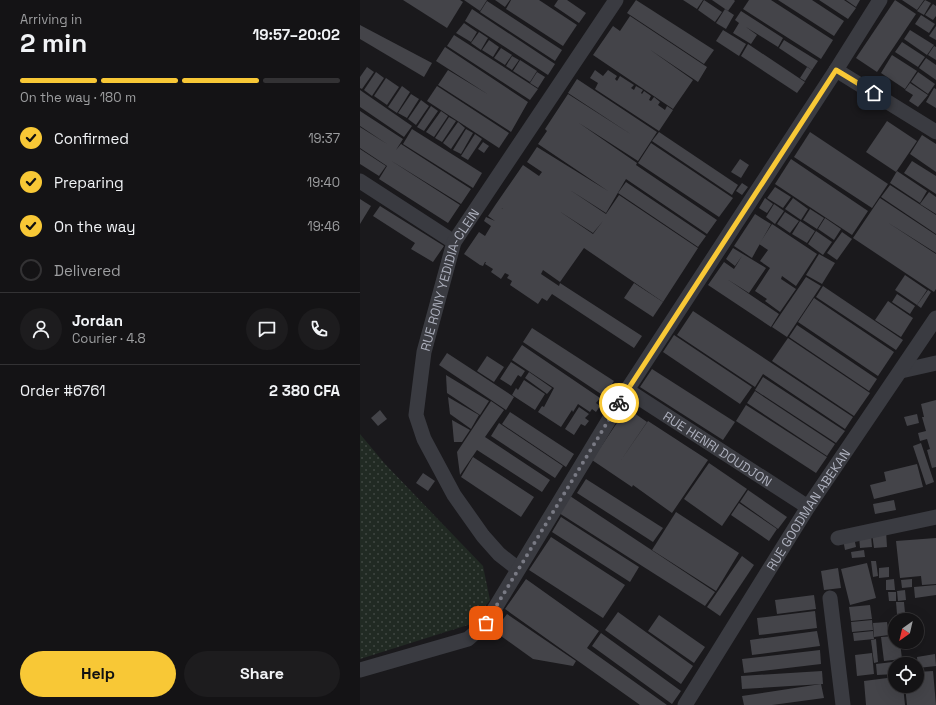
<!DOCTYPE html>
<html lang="en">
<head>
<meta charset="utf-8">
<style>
	:root { --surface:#141315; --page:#1d1c1e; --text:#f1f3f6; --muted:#9d9ea0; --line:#333234; --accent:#f8c836 }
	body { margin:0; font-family:"Space Grotesk",sans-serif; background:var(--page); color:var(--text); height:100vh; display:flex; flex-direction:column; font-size:15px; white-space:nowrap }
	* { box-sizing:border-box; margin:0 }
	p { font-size:13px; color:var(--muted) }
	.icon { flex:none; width:22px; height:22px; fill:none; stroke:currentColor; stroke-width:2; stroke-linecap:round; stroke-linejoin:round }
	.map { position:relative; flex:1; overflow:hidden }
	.sheet { display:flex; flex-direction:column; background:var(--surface); width:360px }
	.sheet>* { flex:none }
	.needle { width:26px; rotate:214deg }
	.controls { position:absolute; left:528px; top:613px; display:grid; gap:8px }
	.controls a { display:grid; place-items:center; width:36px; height:36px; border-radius:50%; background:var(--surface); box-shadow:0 4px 16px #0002,0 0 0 1px var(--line); font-size:20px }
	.pin { position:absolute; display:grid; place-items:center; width:34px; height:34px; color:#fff; margin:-17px; border-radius:8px; box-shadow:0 2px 6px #0006 }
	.courier { position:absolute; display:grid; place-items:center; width:40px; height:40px; margin:-20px; border:3px solid #f8c836; border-radius:50%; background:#fff; color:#222; box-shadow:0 1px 5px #0007 }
	.overview em { font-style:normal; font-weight:700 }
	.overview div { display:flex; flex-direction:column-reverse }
	.overview { display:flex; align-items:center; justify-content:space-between; height:68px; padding:0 20px }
	h1 { font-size:26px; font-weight:700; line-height:30px }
	.bar { display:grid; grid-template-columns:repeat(4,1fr); gap:6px 4px; align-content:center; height:48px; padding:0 20px }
	.bar i { height:5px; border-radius:3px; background:var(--line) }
	.bar .on { background:var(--accent) }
	.bar p { grid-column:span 4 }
	.line { display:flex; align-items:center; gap:10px; padding:0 20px; border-top:1px solid var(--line) }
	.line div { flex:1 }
	.round { display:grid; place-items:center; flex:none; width:42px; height:42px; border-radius:21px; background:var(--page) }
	ol { padding:0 20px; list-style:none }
	li { display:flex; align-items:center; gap:12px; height:44px }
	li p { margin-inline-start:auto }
	li .icon { padding:4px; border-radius:50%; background:var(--accent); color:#111; stroke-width:4 }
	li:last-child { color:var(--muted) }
	li i { width:22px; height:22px; border:2px solid var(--line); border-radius:50% }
	.action { display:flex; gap:8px; margin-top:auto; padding:8px 20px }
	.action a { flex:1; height:46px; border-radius:24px; background:var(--accent); color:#111; font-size:16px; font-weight:700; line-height:46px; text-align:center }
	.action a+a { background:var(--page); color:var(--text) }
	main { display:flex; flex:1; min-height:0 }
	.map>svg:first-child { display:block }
</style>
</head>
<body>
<main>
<section class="sheet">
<div class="overview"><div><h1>2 min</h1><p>Arriving in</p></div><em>19:57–20:02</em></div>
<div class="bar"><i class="on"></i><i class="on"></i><i class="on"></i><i></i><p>On the way · 180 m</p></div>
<ol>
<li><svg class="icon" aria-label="check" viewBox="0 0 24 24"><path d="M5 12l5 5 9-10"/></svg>Confirmed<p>19:37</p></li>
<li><svg class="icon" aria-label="check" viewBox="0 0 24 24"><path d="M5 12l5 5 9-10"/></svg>Preparing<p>19:40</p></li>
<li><svg class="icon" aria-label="check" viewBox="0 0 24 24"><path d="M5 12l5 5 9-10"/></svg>On the way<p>19:46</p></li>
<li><i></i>Delivered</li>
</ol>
<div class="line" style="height:72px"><a class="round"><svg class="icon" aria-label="person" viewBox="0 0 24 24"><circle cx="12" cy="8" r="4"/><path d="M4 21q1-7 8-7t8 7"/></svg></a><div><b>Jordan</b><p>Courier · 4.8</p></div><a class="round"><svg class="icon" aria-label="chat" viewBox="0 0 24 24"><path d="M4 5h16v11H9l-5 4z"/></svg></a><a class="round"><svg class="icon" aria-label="phone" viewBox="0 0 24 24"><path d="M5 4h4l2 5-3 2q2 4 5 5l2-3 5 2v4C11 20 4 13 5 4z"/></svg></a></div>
<div class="line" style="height:52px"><div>Order #6761</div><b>2 380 CFA</b></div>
<div class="action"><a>Help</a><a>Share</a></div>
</section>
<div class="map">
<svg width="576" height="705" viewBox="0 0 576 705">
	<defs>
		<pattern id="grass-dots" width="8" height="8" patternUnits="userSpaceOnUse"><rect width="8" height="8" fill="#212a23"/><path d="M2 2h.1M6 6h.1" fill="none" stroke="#3f4641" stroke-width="1.8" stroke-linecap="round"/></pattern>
	</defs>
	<rect width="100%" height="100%" fill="#1a191c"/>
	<!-- grass -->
	<path fill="url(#grass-dots)" d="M0 434 25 464 123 566 130 600 111 624 0 659Z"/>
	<!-- building -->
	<g fill="#444449" fill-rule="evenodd">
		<path d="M43 0H100L103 2 87 28Z"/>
		<path d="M104 0H127L120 11Z"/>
		<path d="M135 0H150L145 7Z"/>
		<path d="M151 0H179L217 25 203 46 146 9Z"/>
		<path d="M198 0H207L226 13 219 23 194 6Z"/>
		<path d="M276 0 354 50 344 64 267 13Z"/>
		<path d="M323 0H343L337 9Z"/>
		<path d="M344 0 362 12 355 22 338 10Z"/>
		<path d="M352 0H374L375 1 368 11Z"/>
		<path d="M389 0H411L473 40 461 59 383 9Z"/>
		<path d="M418 0H452L484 21 474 36Z"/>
		<path d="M459 0H484L496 8 488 19Z"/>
		<path d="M486 0H500L496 7Z"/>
		<path d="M535 0 556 14 517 72 496 58Z"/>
		<path d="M542 0H564L557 10Z"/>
		<path d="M565 0 571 3 564 15 557 11Z"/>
		<path d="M127 1 202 50 195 61 120 12Z"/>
		<path d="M573 4 576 6V16L573 20 565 15Z"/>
		<path d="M112 9 195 64 188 75 105 21Z"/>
		<path d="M365 9 374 15 366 29 356 23Z"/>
		<path d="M381 11 423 38 418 47 386 27 397 35 391 44 373 33 379 23 375 20Z"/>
		<path d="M561 15 575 24 569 33 555 24Z"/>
		<path d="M270 16 347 67 338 82 289 49 333 80 313 109 233 55 253 26 260 31Z"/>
		<path d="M104 23 117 32 111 42 96 33Z"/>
		<path d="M0 25 72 63 64 77 0 39Z"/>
		<path d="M576 26V40L569 36Z"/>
		<path d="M363 30 386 44 379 56 356 41Z"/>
		<path d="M550 30 574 45 567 55 544 39Z"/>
		<path d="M119 32 128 38 121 50 111 43Z"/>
		<path d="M94 35 178 89 170 100 87 46Z"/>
		<path d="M129 40 139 47 133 57 122 50Z"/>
		<path d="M424 40 458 61 452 70 419 48Z"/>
		<path d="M542 42 565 57 558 67 535 52Z"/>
		<path d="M388 44 445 82 437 93 381 56Z"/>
		<path d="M574 46 576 47V60L568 55Z"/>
		<path d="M85 47 168 102 151 132 78 85 88 70 129 95 76 61Z"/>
		<path d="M141 48 152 55 145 65 134 58Z"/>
		<path d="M532 55 557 71 545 89 521 73Z"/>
		<path d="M152 56 159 60 152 70 146 66Z"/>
		<path d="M566 58 576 65V80L559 68Z"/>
		<path d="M160 60 177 71 170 82 153 71Z"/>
		<path d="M7 67 14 72 2 89 0 88V77Z"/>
		<path d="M447 67 452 70 445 81 440 78Z"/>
		<path d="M235 70 243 76 248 70 257 76 255 79 257 81 260 76 274 85 271 88 274 90 276 86 283 90 281 93 282 94 284 91 291 96 289 100 291 101 294 97 300 102 298 105 305 110 307 106 313 110 299 131 235 89 238 83 230 78Z"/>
		<path d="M16 72 24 78 12 96 4 90Z"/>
		<path d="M177 72 185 77 178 88 170 83Z"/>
		<path d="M558 72 575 84 568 94 551 82Z"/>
		<path d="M26 78 39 87 27 105 14 96Z"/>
		<path d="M217 79 297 132 278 161 219 123 277 163 276 165 357 220 347 234 266 179 246 213 210 190 246 214 259 195 338 248 303 302 224 248 200 282 183 270 181 274 199 286 200 283 282 336 274 348 192 294 187 301 182 298 178 304 150 285 152 281 147 278 149 275 145 273 141 279 131 272 133 269 125 264 126 262H125L123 266 120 265 104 254 119 232 125 236 131 226 124 221 126 217 135 221 128 216 136 204 143 209 136 204 163 165 179 176 182 172 167 162 177 147 248 191 178 144 187 131 185 129 208 94 272 135 208 93ZM199 211 233 233 243 221 233 234Z"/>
		<path d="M550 83 568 95 558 107 549 101 553 95 545 90Z"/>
		<path d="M42 86 50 92 37 113 28 107Z"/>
		<path d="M77 86 149 133 139 148 67 101Z"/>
		<path d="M574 88 576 89V108L566 102Z"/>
		<path d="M0 90 52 126 44 137 0 107Z"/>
		<path d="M51 94 59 99 47 118 38 113Z"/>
		<path d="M61 100 69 106 56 125 48 119Z"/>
		<path d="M71 106 78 111 64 131 57 127Z"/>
		<path d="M0 111 43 139 36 150 41 144 111 189 101 204 30 160 100 205 88 223 19 179 27 166 0 148V127L27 144 0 126Z"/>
		<path d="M81 111 88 116 74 137 66 132Z"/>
		<path d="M89 117 96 121 82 142 75 138Z"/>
		<path d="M527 121 557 141 536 172 506 152Z"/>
		<path d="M98 122 105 128 91 149 83 143Z"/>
		<path d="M52 129 122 173 113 188 43 144Z"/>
		<path d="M106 129 113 133 101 154 93 150Z"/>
		<path d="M299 132 378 185 372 195 292 141Z"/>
		<path d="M450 132 528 184 512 208 434 157Z"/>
		<path d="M115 134 122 139 108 160 101 156Z"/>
		<path d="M562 135 576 144V172L550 154Z"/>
		<path d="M123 142 129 146 124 153 118 149Z"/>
		<path d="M291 143 373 198 359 217 278 163Z"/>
		<path d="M0 149 26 166 19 176 0 164Z"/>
		<path d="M380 159 389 165 381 178 371 172Z"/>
		<path d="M431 159 508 211 492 235 415 184Z"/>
		<path d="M552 161 576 176V194L544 173Z"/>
		<path d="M537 171 567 191 560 203 530 183Z"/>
		<path d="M266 182 346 236 338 247 258 193Z"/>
		<path d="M382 183 388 187 382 195 376 191Z"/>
		<path d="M530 185 576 215V234L521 197Z"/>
		<path d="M415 187 431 197 423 208 407 198Z"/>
		<path d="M569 192 576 197V214L560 204Z"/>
		<path d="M405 198 413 204 407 213 399 208Z"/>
		<path d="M433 198 448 209 441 220 425 209Z"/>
		<path d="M520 198 576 235V253L527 222 576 254V289L574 292 493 238Z"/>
		<path d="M0 199 11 206 0 224Z"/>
		<path d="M414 204 424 211 415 224 406 217Z"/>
		<path d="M20 206 84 246 73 262 51 249 55 243 13 216Z"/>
		<path d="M450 209 464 218 457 229 443 220Z"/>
		<path d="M425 212 439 221 430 233 417 224Z"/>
		<path d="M395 214 411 224 392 258 374 246Z"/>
		<path d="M465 218 481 229 474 240 458 229Z"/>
		<path d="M440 221 455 231 447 243 432 234Z"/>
		<path d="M412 224 457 254 436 286 422 276 421 279 436 289 420 312 405 301 407 299 395 291 410 268 400 261 408 250 399 244Z"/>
		<path d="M456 231 472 242 463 255 448 244Z"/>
		<path d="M482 232 492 239 477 260 467 253Z"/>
		<path d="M373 248 406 268 389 293 367 279 419 314 411 327 348 285 364 262 374 269 382 256 375 266 366 259Z"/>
		<path d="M459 254 475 263 462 284 446 275Z"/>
		<path d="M545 275 567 290 557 305 535 290Z"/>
		<path d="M446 277 461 286 427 337 412 327Z"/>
		<path d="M274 283 303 302 293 317 264 298Z"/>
		<path d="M463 286 543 340 536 350 456 297Z"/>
		<path d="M568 290 571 292 561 308 557 305Z"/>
		<path d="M537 294 555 306 550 314 532 302Z"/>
		<path d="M454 298 534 352 518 376 438 322Z"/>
		<path d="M528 301 553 318 541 337 515 320Z"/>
		<path d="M333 311 493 417 485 429 403 374 395 387 317 335Z"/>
		<path d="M437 325 517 379 509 391 429 337Z"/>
		<path d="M172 328 254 381 244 396 163 342Z"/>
		<path d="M314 335 392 387 380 404 303 352Z"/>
		<path d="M428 338 510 393 494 416 412 361Z"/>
		<path d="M162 345 240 398 236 403 240 406 236 412 232 409 230 412 218 404 213 412 212 410 201 427 178 412 182 406 184 407 194 388 152 360Z"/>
		<path d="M87 353 154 397 146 410 79 365Z"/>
		<path d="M127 356 144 367 134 382 117 371Z"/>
		<path d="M151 362 165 371 161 377 158 375 151 386 140 379Z"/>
		<path d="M292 369 375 422 363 440 280 387Z"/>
		<path d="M169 372 192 388 187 394 165 378Z"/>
		<path d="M86 375 129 401 120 415 87 393Z"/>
		<path d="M403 377 485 431 476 443 395 390Z"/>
		<path d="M164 380 185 394 175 410 152 395 156 388 158 390Z"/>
		<path d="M395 391 475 444 467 456 387 403Z"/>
		<path d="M88 397 119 415 111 429 90 414Z"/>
		<path d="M576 400V467L572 468 567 450 570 449 567 439 560 441 558 433 566 431 562 417H564L561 404Z"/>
		<path d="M131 401 144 410 125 437 190 480 182 492 117 450 100 475 97 452Z"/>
		<path d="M386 405 467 457 456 473 376 421Z"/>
		<path d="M219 407 229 414 225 418 229 421 225 426 221 424 214 435 205 429Z"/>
		<path d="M267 408 287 422 259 463 288 421 348 460 312 513 273 485 272 487 232 460Z"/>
		<path d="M20 410 27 419 18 426 11 418Z"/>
		<path d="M150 412 214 454 206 467 142 424Z"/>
		<path d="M557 414 559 423 547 426 544 417Z"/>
		<path d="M92 420 110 430 102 442H94Z"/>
		<path d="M139 423 203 466 195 478 131 436Z"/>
		<path d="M561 443 574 482 566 485 553 446Z"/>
		<path d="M113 457 174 497 161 517 101 477Z"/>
		<path d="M349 463 387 489 362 526 324 499Z"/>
		<path d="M557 464 563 487 514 499 510 485 526 481 524 472Z"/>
		<path d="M63 473 75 481 68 491 56 483Z"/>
		<path d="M226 479 303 528 293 542 217 493Z"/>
		<path d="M388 490 427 517 418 529 380 502Z"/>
		<path d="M210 496 355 592 345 606 199 513Z"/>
		<path d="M534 500 536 510 515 514 513 504Z"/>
		<path d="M379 503 417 529 409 541 371 515Z"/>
		<path d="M316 512 379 553 356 591 292 550Z"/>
		<path d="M201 517 279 567 270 582 192 532Z"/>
		<path d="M526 531 527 547 514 548 512 533Z"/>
		<path d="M511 535 512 547 500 548 499 536Z"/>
		<path d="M191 537 265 585 243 618 169 570Z"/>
		<path d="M494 537 496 547 485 550 483 539Z"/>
		<path d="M576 538V584L562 585 561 576 540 578 536 541Z"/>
		<path d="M504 550 505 557 492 558 491 552Z"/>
		<path d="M382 556 394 565 360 616 347 607Z"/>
		<path d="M511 561H516L518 576 513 577Z"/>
		<path d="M507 563 516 598 490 605 481 569Z"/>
		<path d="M529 567V577L519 578V568Z"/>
		<path d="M478 568 481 588 464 590 461 571Z"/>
		<path d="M166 579 239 631 227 648 307 705H280L145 609Z"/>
		<path d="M534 579 535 590H526V580Z"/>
		<path d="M552 579V587L542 588 541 580Z"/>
		<path d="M576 585V595L555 598 554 587Z"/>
		<path d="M545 590 546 600 538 601 537 591Z"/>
		<path d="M528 592H536V601H529Z"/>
		<path d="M454 595 456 609 417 614 415 600Z"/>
		<path d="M536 602H544L545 613 537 614Z"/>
		<path d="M510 605 512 619 491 621 489 607Z"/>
		<path d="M455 611 457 628 399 635 397 618Z"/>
		<path d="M258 612 333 666 321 684 245 630Z"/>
		<path d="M147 614 216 661 213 666 173 659 134 631Z"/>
		<path d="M550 614 551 620H537V617Z"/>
		<path d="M299 615 345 647 334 663 288 631Z"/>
		<path d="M512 620 513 630 492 632 491 622Z"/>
		<path d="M527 622 529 635 514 637 513 623Z"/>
		<path d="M457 631 460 646 392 655 390 640Z"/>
		<path d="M513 631 514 639 494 641 493 633Z"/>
		<path d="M241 633 321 691 312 704 232 646Z"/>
		<path d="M535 636V642H540L542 659 524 661 521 637Z"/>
		<path d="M516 639 518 662 514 663 511 640Z"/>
		<path d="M460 650 461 664 384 673 382 659Z"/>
		<path d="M512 653 514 674 497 676 495 655Z"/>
		<path d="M575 654 576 666 558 668 557 657Z"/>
		<path d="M541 661V664H535V674L517 675 516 664Z"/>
		<path d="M462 671 463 684 382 689 381 676Z"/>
		<path d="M573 671 576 705H547L545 686H557V672Z"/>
		<path d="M535 677V686H543L545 705H506L504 681Z"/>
		<path d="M461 684 464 698 412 705H384L382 696Z"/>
	</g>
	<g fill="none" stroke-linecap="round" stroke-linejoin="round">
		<!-- minor -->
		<g stroke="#3a3b41" stroke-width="15">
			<path d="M476 70 576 132"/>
			<path d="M0 181 94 242"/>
			<path d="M541 371 576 363"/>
			<path id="s1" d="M267 390 448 507"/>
			<path d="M478 538 576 517"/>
			<path id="s2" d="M158 569 139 554 123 536 94 495 64 439 56 415 64 352 94 242 256 0"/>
			<path d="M470 598 483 705"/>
			<path d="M0 670 108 639 126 623 267 390 476 70 520 0"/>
			<path id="s3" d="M325 705 448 507 576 318"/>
		</g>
	</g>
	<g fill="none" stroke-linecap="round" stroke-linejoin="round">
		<!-- done -->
		<path stroke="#797a84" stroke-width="4" stroke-dasharray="0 7.2" d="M126 623 259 403"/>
		<!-- route -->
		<path stroke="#f8c836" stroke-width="5" d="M259 403 476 70 514 93"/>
	</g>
	<g text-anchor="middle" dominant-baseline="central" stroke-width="3.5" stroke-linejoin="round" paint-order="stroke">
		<!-- street labels -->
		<g font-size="13" fill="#acafbc" stroke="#151417">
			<text stroke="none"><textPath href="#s2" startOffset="328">RUE RONY YEDIDIA-CLEIN</textPath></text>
			<text stroke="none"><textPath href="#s1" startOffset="108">RUE HENRI DOUDJON</textPath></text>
			<text stroke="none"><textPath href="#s3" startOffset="231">RUE GOODMAN ABEKAN</textPath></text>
		</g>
	</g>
</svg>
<div class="controls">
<a><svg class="needle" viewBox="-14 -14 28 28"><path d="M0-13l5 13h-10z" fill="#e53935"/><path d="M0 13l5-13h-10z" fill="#9d9ea0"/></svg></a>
<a><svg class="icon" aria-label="locate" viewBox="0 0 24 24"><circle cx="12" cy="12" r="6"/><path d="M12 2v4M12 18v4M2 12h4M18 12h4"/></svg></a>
</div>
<div class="pin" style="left:126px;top:623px;background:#ea580c"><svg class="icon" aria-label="bag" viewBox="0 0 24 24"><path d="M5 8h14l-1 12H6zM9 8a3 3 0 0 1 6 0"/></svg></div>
<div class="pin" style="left:514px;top:93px;background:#1f2937"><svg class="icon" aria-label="home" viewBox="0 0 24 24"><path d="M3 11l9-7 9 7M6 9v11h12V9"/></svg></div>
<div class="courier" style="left:259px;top:403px"><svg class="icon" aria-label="bike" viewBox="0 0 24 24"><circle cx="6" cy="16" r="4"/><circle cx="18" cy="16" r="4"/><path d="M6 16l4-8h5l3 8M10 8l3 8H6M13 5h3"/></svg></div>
</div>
</main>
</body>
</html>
